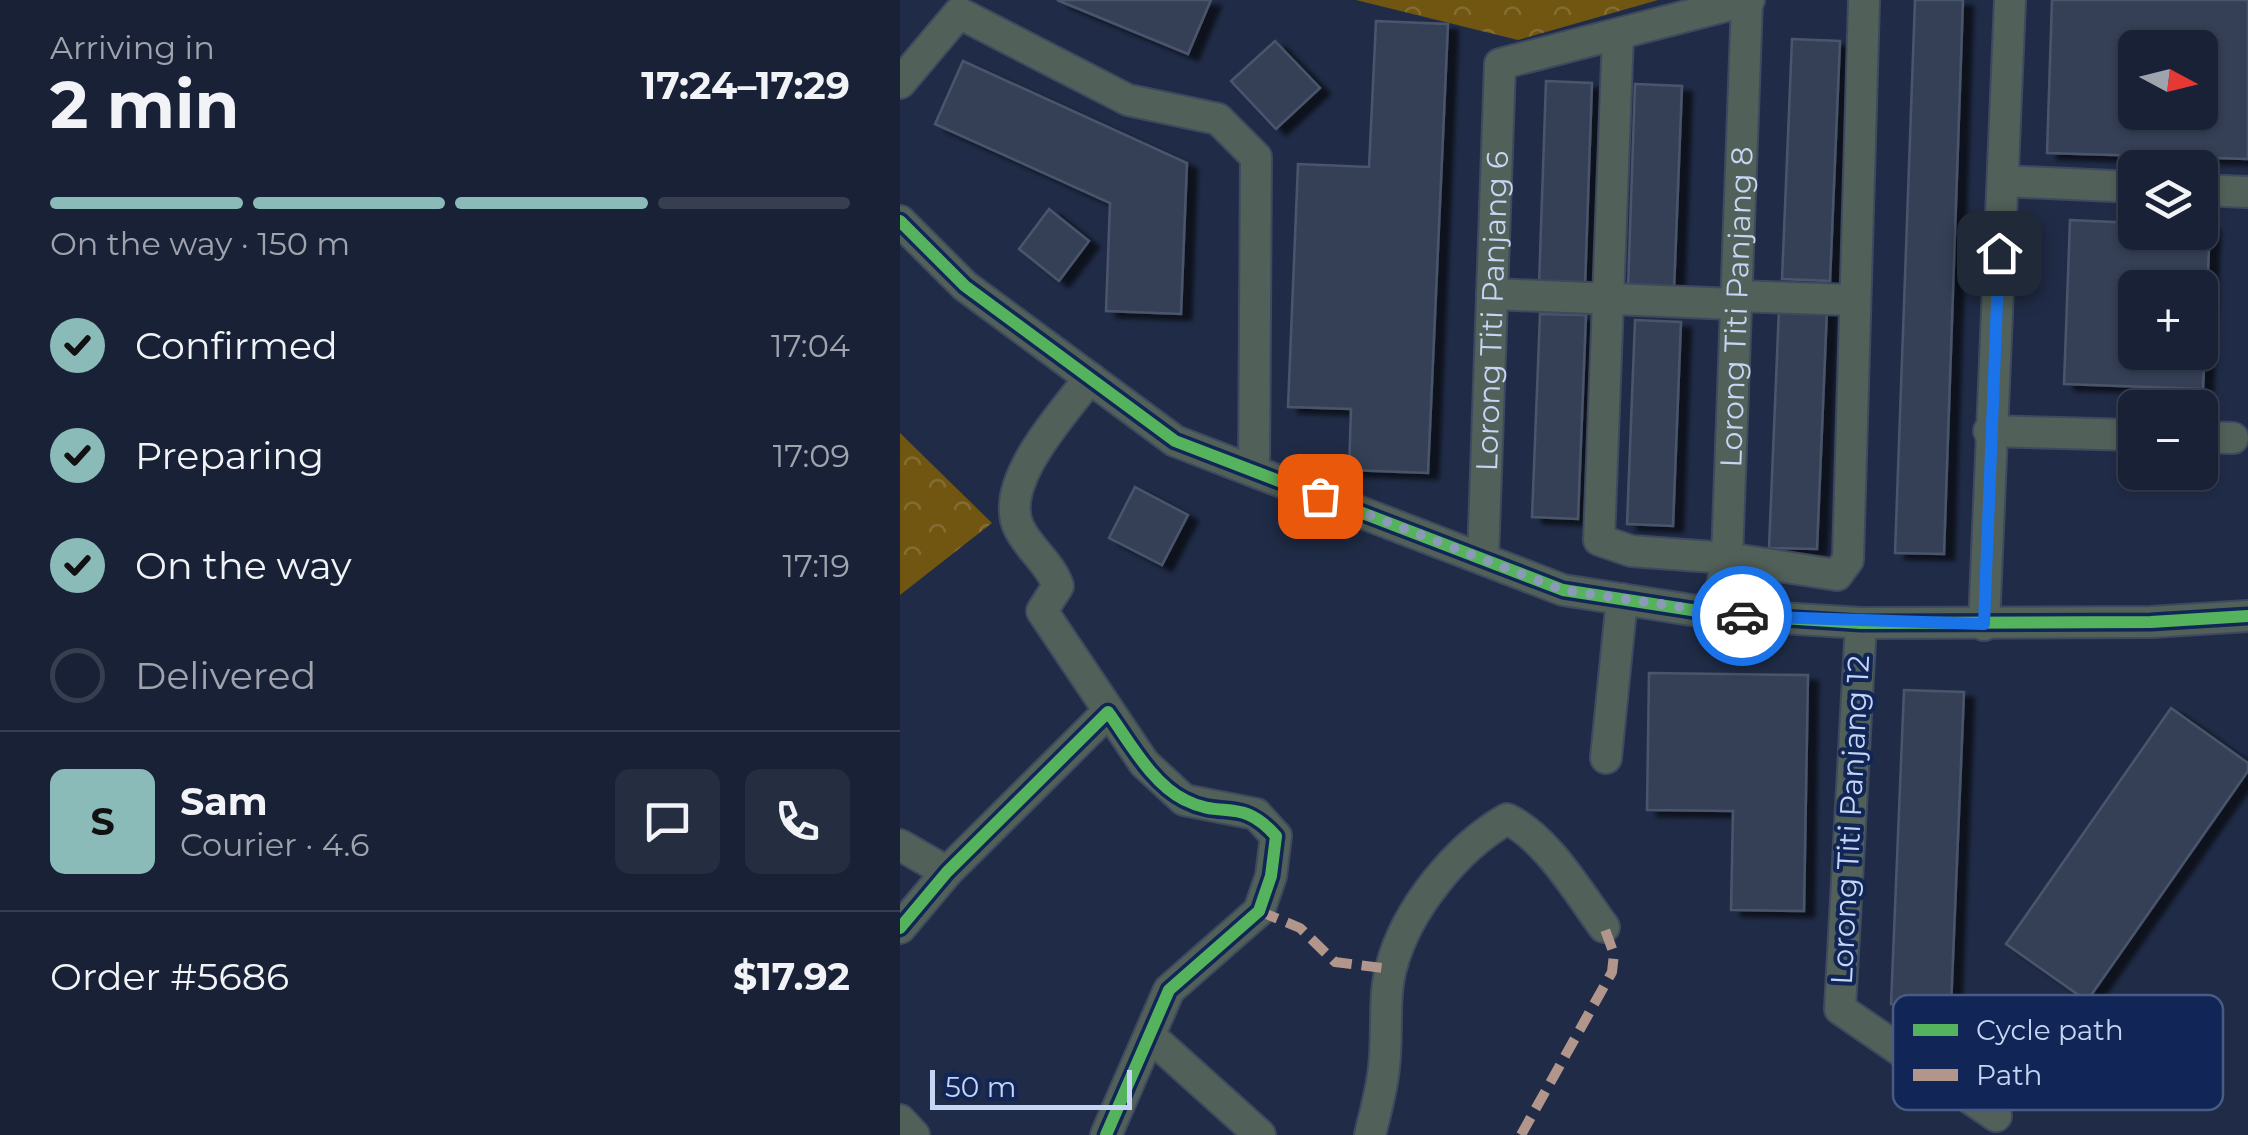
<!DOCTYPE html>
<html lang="en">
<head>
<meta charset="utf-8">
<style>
	:root { --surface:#182135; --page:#252e41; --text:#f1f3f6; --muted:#9fa3ad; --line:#363e50; --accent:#8bbbb9 }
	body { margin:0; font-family:Montserrat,sans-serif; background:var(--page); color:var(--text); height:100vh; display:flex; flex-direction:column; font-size:38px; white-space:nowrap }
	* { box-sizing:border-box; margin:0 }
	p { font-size:32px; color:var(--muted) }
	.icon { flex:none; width:55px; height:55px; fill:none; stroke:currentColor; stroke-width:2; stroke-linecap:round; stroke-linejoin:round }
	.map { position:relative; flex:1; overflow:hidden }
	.details { display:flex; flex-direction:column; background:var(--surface); width:900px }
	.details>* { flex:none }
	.needle { width:65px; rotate:97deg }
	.buttons { position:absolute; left:1218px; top:30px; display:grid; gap:20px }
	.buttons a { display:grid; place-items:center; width:100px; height:100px; border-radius:15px; background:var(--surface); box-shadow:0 2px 8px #0004,0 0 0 2px var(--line); font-size:50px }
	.scale { position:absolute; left:30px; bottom:25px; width:202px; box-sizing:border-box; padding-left:10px; border:5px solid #c5d5f3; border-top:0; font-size:28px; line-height:35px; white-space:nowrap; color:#c5d5f3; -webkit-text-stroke:8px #112656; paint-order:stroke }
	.pin { position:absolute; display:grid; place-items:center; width:85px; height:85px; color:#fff; margin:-42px; border-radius:20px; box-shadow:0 5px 15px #0006 }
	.courier { position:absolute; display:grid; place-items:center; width:100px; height:100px; margin:-50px; border:8px solid #1a73e8; border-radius:50%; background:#fff; color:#222; box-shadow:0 2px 12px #0007 }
	.headline em { font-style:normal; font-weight:700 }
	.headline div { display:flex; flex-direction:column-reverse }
	.headline { display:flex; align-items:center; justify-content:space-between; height:170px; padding:0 50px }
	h1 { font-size:65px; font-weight:700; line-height:75px }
	.bar { display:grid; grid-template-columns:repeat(4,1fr); gap:15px 10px; align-content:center; height:120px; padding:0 50px }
	.bar i { height:12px; border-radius:8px; background:var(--line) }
	.bar .on { background:var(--accent) }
	.bar p { grid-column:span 4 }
	.line { display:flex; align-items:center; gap:25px; padding:0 50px; border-top:2px solid var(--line) }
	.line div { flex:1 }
	.round { display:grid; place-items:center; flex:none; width:105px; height:105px; border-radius:15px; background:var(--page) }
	ol { padding:0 50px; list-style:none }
	li { display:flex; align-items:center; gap:30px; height:110px }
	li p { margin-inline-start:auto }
	li .icon { padding:10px; border-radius:50%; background:var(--accent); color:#111; stroke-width:4 }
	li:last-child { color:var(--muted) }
	li i { width:55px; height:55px; border:5px solid var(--line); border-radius:50% }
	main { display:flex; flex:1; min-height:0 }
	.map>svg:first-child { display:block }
</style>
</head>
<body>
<main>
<section class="details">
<div class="headline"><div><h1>2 min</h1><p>Arriving in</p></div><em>17:24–17:29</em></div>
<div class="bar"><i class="on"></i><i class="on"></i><i class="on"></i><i></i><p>On the way · 150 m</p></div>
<ol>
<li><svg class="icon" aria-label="check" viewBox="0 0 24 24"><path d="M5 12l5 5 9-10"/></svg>Confirmed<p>17:04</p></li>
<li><svg class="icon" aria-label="check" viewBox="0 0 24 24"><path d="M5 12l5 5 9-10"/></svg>Preparing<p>17:09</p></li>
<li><svg class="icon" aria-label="check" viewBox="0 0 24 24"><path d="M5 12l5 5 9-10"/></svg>On the way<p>17:19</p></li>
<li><i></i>Delivered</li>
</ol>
<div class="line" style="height:180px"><b class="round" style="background:var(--accent);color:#111">S</b><div><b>Sam</b><p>Courier · 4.6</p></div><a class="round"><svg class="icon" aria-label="chat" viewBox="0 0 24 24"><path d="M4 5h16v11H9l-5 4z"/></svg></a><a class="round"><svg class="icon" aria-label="phone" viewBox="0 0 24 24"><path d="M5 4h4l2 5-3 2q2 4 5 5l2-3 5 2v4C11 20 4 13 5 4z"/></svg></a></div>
<div class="line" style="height:130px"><div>Order #5686</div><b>$17.92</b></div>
</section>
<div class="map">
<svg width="1348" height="1135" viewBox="0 0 1348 1135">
	<defs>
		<pattern id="forest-crowns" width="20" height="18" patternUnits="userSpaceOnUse" patternTransform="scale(2.5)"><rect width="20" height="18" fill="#705610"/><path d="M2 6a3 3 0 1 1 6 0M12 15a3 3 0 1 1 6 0" fill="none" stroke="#836d33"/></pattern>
		<filter id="shadow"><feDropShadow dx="10" dy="6" stdDeviation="2.5" flood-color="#0009"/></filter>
	</defs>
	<rect width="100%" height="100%" fill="#202c47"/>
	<!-- forest -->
	<g fill="url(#forest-crowns)">
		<path d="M456 0H758L618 40Z"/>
		<path d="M0 433 92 523 0 595Z"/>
	</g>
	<!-- building -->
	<g fill="#364157" stroke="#4a556b" stroke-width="2.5" fill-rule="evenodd" filter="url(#shadow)">
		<path d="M157 0H311L288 54Z"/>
		<path d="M1015 0H1063L1044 554 995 553Z"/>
		<path d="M1152 0H1348V159L1147 153ZM1235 48H1300V112H1235Z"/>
		<path d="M476 21 548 24 528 473 449 470 451 409 388 407 398 164 469 167Z"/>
		<path d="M892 39 940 41 930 281 882 279Z"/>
		<path d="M375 41 420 88 376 129 331 81Z"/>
		<path d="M63 61 287 163 281 314 206 311 210 203 35 124Z"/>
		<path d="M646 81 692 83 685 287 639 285Z"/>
		<path d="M735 84 782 86 774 290 728 288Z"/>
		<path d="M149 209 189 241 159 281 119 249Z"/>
		<path d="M1170 220 1235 223V232H1300V225H1310L1303 389 1164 384ZM1235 288H1300V352H1235Z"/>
		<path d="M879 308 927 309 917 549 869 548Z"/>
		<path d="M640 314 686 315 678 519 632 517Z"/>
		<path d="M735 320 781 322 773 526 727 524Z"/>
		<path d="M235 487 288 515 262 565 209 538Z"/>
		<path d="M749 673 908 675 904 911 831 910 833 811 747 810Z"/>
		<path d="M1004 690 1064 692 1051 1007 991 1004Z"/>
		<path d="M1271 708 1348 763V771L1187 1001 1106 944Z"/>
	</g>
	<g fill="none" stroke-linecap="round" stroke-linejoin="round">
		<defs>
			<g id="minor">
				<path d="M718 34 699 540 731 551 827 558 937 575 948 560 964 0"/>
				<path d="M0 83 59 13 228 100 318 119 356 157 354 471"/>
				<path d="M1103 181 1235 187"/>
				<path d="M1300 190 1348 192"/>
				<path d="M0 221 65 286 275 441 663 590 817 614 961 623 1251 622 1348 616"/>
				<path d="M592 294 834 304"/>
				<path d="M834 296 953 300"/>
				<path d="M190 378C165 411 97 483 119 528 129 549 151 564 158 586L142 611 244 763 284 800 356 814 376 836 371 876 359 911 269 990 206 1135"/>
				<path d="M1089 431 1235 435"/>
				<path d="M1300 437 1333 438"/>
				<path id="s1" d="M583 559 600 64 849 0"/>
				<path id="s2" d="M817 614 827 558 847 1"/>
				<path d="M961 623 940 1009 1096 1116"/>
				<path d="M1084 625 1110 0"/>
				<path d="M706 758 722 599"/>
				<path d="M0 845 47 872"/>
				<path d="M0 928 47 872 208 712"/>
				<path d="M250 1036 360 1135"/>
				<path d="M0 1120 14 1135"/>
				<path d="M470 1135C475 1113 482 1090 484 1067 488 1035 483 998 491 968 506 910 556 848 607 819 647 838 678 892 704 927"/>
			</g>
		</defs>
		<!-- minor casing -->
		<use href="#minor" stroke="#3e495f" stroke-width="34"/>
		<!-- minor -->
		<use href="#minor" stroke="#516058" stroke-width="30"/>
		<!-- quiet -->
		<g stroke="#b2968c" stroke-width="10" stroke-dasharray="20 10" stroke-linecap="butt">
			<path d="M359 911 400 928 435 962 490 969"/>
			<path d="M621 1135 712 972 714 954 704 927"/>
		</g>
		<defs>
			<g id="cycleway">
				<path d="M0 221 65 286 275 441 663 590 817 614 961 623 1251 622 1348 616"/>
				<path d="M0 928 47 872 208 712C229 741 252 784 285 800 324 820 340 796 376 836L371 876 359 911 269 990 206 1135"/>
			</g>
		</defs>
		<!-- cycleway casing -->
		<use href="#cycleway" stroke="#112656" stroke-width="19"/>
		<!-- cycleway -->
		<use href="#cycleway" stroke="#56b35d" stroke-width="12"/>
	</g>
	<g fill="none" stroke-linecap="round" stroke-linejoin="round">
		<!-- done -->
		<path stroke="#8b9ab7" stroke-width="10" stroke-dasharray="0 18" d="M420 496 663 590 842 616"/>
		<!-- route -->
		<path stroke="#1a73e8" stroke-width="12" d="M842 616 1084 624 1099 253"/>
	</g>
	<g text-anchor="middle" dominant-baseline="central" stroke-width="8" stroke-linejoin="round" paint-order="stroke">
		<!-- street labels -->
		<g font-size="30" fill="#c5d5f3" stroke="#112656">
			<text stroke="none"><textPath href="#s2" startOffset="308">Lorong Titi Panjang 8</textPath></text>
			<text stroke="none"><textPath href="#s1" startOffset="248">Lorong Titi Panjang 6</textPath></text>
			<text transform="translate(950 820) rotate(-87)">Lorong Titi Panjang 12</text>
		</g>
	</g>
	<!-- legend -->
	<rect x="993" y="995" width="330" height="115" rx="15" fill="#112656" stroke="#475b85" stroke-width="2.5"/>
	<rect x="1013" y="1024" width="45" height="12" fill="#56b35d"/>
	<rect x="1013" y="1069" width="45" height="12" fill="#b2968c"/>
	<g font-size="28" fill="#c5d5f3">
		<text x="1076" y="1040">Cycle path</text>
		<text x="1076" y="1085">Path</text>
	</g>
</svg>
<div class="buttons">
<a><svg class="needle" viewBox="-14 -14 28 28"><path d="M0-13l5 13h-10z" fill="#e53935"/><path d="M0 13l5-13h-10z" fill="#9fa3ad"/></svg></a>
<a><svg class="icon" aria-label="layers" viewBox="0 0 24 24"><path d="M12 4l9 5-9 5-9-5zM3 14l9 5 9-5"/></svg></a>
<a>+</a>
<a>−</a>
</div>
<div class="scale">50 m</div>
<div class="pin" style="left:420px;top:496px;background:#ea580c"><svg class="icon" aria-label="bag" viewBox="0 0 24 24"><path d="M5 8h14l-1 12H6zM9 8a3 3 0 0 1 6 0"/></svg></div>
<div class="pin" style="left:1099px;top:253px;background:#1f2937"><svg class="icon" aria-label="home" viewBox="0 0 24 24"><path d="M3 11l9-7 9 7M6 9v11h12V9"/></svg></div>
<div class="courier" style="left:842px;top:616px"><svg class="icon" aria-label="car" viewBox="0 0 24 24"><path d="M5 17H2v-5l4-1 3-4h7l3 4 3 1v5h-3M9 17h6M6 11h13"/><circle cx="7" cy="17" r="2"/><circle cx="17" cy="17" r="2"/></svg></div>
</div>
</main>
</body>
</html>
